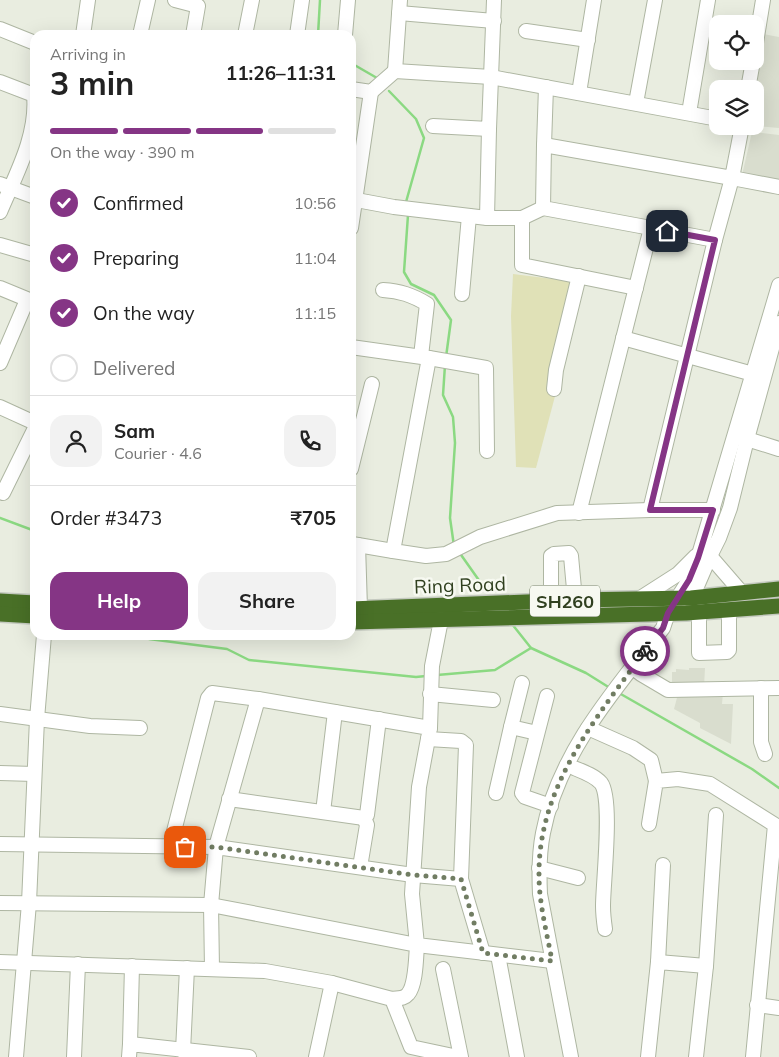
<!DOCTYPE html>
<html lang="en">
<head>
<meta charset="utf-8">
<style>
	:root { --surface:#fff; --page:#f2f2f2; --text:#222; --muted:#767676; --line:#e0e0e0; --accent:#853585 }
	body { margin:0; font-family:Mulish,sans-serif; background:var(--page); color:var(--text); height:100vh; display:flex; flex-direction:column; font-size:19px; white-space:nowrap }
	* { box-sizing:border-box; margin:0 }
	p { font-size:16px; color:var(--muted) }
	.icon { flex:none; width:28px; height:28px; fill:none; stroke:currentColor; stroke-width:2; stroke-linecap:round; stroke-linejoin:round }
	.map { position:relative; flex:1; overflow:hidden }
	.panel { position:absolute; left:30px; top:30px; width:326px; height:610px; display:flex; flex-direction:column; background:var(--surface); border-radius:15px; box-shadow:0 5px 20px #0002 }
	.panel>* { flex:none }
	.tools { position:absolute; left:709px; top:15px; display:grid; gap:10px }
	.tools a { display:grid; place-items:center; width:55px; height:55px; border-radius:10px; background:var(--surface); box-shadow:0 5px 20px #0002; font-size:25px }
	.pin { position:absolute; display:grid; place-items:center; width:42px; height:42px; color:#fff; margin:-21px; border-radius:10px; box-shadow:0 2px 8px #0006 }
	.courier { position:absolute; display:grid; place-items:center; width:50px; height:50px; margin:-25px; border:4px solid #853585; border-radius:50%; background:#fff; color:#222; box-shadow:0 1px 6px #0007 }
	.headline em { font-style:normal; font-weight:700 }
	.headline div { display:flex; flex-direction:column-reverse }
	.headline { display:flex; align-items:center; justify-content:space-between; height:85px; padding:0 20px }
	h1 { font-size:32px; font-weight:700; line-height:38px }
	.bar { display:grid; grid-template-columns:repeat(4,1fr); gap:8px 5px; align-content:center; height:60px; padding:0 20px }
	.bar i { height:6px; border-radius:4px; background:var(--line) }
	.bar .selected { background:var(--accent) }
	.bar p { grid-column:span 4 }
	.line { display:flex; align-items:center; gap:12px; padding:0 20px; border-top:1px solid var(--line) }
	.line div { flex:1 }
	.round { display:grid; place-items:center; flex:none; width:52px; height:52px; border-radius:15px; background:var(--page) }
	ol { padding:0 20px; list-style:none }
	li { display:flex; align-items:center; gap:15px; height:55px }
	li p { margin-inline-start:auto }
	li .icon { padding:5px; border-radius:50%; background:var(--accent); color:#fff; stroke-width:4 }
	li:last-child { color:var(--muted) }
	li i { width:28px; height:28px; border:2px solid var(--line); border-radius:50% }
	.action { display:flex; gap:10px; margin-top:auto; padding:10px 20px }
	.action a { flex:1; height:58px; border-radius:15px; background:var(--accent); color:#fff; font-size:20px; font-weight:700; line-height:58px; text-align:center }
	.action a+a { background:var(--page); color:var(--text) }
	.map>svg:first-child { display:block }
</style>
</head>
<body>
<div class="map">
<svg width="779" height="1057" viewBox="0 0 779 1057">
	<rect width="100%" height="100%" fill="#e9ede0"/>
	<!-- built -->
	<g fill="#d9ddce">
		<path d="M763 34 779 37V128L755 126 754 89Z"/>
		<path d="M752 132 779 135V181L742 175Z"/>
		<path d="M689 668H705L704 687H672V672H676V669L689 670Z"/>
		<path d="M723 693 722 704H733L731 744 700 728V723L674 709 678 694Z"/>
	</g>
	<!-- green -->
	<path fill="#e0e1b7" d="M513 274 585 283 536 468 516 467 511 316Z"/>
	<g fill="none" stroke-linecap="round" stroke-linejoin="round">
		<!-- stream -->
		<g stroke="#8bd982" stroke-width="2.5">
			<path d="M318 35 320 0"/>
			<path d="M351 63 377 78"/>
			<path d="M389 91 416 119 424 138 406 202"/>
			<path d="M408 215 404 272 411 284 434 295 451 320 446 357"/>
			<path d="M445 365 443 395 453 417 455 443 450 518 454 546"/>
			<path d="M0 518 35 531"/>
			<path d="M459 552 483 586"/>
			<path d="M512 624 531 648"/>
			<path d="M149 639 227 649 249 660 416 677 426 676"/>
			<path d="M437 675 495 670 531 648 586 673 610 688"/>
			<path d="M619 693 752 769 779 788"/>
		</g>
		<defs>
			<g id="minor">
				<path d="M175 0 198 6 193 35"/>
				<path d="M399 13 494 21"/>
				<path d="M0 29 35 43"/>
				<path d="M526 31 588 40"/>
				<path d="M83 35 88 0"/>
				<path d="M140 35 148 0"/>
				<path d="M245 35 252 0"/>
				<path d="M297 35 302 0"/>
				<path d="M345 35 348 0"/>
				<path d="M755 49 763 0"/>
				<path d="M395 71 400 0"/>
				<path d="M0 82 34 95C38 136 15 176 0 212"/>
				<path d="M351 89 371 92 395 71 491 77 718 119"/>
				<path d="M748 89 753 61"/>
				<path d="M579 93 594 0"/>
				<path d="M636 103 655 0"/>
				<path d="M689 113 708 0"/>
				<path d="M433 126 489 129 494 0"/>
				<path d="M544 145 546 87"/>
				<path d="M0 184 35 197"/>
				<path d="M351 199 394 207 487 218H522L543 208"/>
				<path d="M487 218 489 129"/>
				<path d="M522 218V265L636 288"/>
				<path d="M351 228 371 92"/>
				<path d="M651 228 543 208 544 145 732 178 742 126"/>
				<path d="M715 240 732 178 779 187"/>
				<path d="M0 245 35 255"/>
				<path d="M0 288 34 302"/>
				<path d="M383 290C400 291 412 295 427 304L421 356"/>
				<path d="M462 294 469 216"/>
				<path d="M623 338 753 374"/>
				<path d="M351 347 429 358 393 551 426 556 446 554 480 537 557 513 650 510H713"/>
				<path d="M429 358 486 368 487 451"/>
				<path d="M0 363 27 300"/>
				<path d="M554 389 556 370 579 276"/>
				<path d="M0 407 35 423"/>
				<path d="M740 434 747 439 779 449"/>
				<path d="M351 469 372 384"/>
				<path d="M3 493 35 428"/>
				<path d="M579 513 651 228 715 240 650 510"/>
				<path d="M352 544 393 551"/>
				<path d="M358 545 360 609"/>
				<path d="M710 556 742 593"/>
				<path d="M639 599 678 574 696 556"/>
				<path d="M699 600V653L727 652 729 650V610"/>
				<path d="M551 601V556L554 554 569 553 571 556 575 600"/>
				<path d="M688 607 710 556 719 538 730 508 747 439 779 323"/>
				<path d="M633 668 641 674 668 690 779 688"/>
				<path d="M522 683 511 727 537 733"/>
				<path d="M761 688V742L765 754"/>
				<path d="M430 694 493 700"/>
				<path d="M547 696 522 793 525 797 551 806"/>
				<path d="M0 714 90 726 140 728"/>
				<path d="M430 728 432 666 441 620"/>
				<path d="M588 728 633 748 651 760 656 781"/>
				<path d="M428 739 461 741 466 745 461 879 483 953"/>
				<path d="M567 765C578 770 593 774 601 783 613 799 603 883 603 906 603 914 604 922 605 929"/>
				<path d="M0 773 34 774"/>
				<path d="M496 793 511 727"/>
				<path d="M229 799 364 818"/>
				<path d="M323 812 335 712"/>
				<path d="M649 824 656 781 678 779 710 784 775 825 753 1057"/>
				<path d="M0 844 216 847 258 699 430 728 419 787 412 894 417 945 552 961"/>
				<path d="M170 847 208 698 212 693 258 699"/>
				<path d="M360 867 367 825 364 818 367 815 379 719"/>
				<path d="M539 868 578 878"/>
				<path d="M0 903 211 905 417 945C416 957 416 985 408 994 404 999 398 998 392 999"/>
				<path d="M498 955 517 1057"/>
				<path d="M0 962 265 971 332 983 392 999 411 1047 458 1057"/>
				<path d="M658 962 663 865"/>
				<path d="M212 969 211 905 216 847 413 875 461 879"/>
				<path d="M443 969 461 1057"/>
				<path d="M757 1005 779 1008"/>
				<path d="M130 1044 132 966"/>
				<path d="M183 1051 187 968"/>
				<path d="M16 1057 29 903 37 719 44 635"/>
				<path d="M74 1057 78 964"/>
				<path d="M129 1057 130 1044 249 1057"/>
				<path d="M316 1057 332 983"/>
				<path d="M571 1057 540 894C539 873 539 853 543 833 558 754 615 689 663 628L668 613 689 580 698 558 779 285"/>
				<path d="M648 1057 658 962 706 966"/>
				<path d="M696 1057 706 966 716 815"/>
			</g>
			<g id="highway">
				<path d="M0 601 35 603"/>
				<path d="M351 609 575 600 691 598 779 589"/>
				<path d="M0 614 35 616"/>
				<path d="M351 622 686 613 779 606"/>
			</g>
		</defs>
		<!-- minor casing -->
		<use href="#minor" stroke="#aeb6a2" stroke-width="16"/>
		<!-- highway casing -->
		<use href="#highway" stroke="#c5cac0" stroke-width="18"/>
		<!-- minor -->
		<use href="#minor" stroke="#fff" stroke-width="14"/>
		<!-- highway -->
		<use href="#highway" stroke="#497027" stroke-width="15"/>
	</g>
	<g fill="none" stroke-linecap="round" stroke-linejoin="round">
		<!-- done -->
		<path stroke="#717d63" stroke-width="5" stroke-dasharray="0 9" d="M185 847H216L413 875 461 879 483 953 552 961C547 933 539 904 539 875 538 787 596 718 645 651"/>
		<!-- route -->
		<path stroke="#853585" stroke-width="6" d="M645 651 663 628 668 613 689 580 698 558 713 510H650L715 240 667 231"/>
	</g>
	<g text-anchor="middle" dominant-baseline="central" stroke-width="5" stroke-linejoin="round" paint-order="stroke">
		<!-- shield labels -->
		<rect fill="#f7f9f1" stroke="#6c785e" stroke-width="1" x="530" y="585.5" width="70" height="31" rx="4"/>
		<g font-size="18" font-weight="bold" fill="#30401f">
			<text x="565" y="601">SH260</text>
		</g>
		<!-- street labels -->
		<g font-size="19" fill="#30401f" stroke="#f7f9f1">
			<text transform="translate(460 585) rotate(-2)">Ring Road</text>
		</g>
	</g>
</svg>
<div class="tools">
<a><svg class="icon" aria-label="locate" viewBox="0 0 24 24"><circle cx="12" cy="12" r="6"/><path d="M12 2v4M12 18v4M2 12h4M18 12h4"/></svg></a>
<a><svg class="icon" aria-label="layers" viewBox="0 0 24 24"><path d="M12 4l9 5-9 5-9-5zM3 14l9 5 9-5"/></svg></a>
</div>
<div class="pin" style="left:185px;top:847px;background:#ea580c"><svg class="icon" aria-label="bag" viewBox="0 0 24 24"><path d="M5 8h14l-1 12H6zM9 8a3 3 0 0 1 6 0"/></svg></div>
<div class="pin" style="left:667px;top:231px;background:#1f2937"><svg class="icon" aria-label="home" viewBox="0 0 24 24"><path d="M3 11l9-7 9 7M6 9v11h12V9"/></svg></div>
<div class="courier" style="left:645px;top:651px"><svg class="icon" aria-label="bike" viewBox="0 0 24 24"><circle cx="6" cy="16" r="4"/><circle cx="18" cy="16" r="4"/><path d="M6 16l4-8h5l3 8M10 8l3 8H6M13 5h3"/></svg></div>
<section class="panel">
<div class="headline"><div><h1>3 min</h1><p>Arriving in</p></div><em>11:26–11:31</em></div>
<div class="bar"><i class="selected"></i><i class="selected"></i><i class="selected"></i><i></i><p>On the way · 390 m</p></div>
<ol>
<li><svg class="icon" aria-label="check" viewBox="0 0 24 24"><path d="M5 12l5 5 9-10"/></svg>Confirmed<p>10:56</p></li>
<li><svg class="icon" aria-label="check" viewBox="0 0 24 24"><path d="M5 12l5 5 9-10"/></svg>Preparing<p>11:04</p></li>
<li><svg class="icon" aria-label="check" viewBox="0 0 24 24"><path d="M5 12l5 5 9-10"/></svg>On the way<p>11:15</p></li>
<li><i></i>Delivered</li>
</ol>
<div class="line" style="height:90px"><a class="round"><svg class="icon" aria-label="person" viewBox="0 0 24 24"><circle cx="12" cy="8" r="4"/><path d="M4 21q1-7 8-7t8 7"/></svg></a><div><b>Sam</b><p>Courier · 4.6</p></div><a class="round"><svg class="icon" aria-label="phone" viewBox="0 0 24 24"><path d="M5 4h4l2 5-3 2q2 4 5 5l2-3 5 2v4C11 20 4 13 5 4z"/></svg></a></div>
<div class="line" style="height:65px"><div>Order #3473</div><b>₹705</b></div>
<div class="action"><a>Help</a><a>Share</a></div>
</section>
</div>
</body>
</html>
